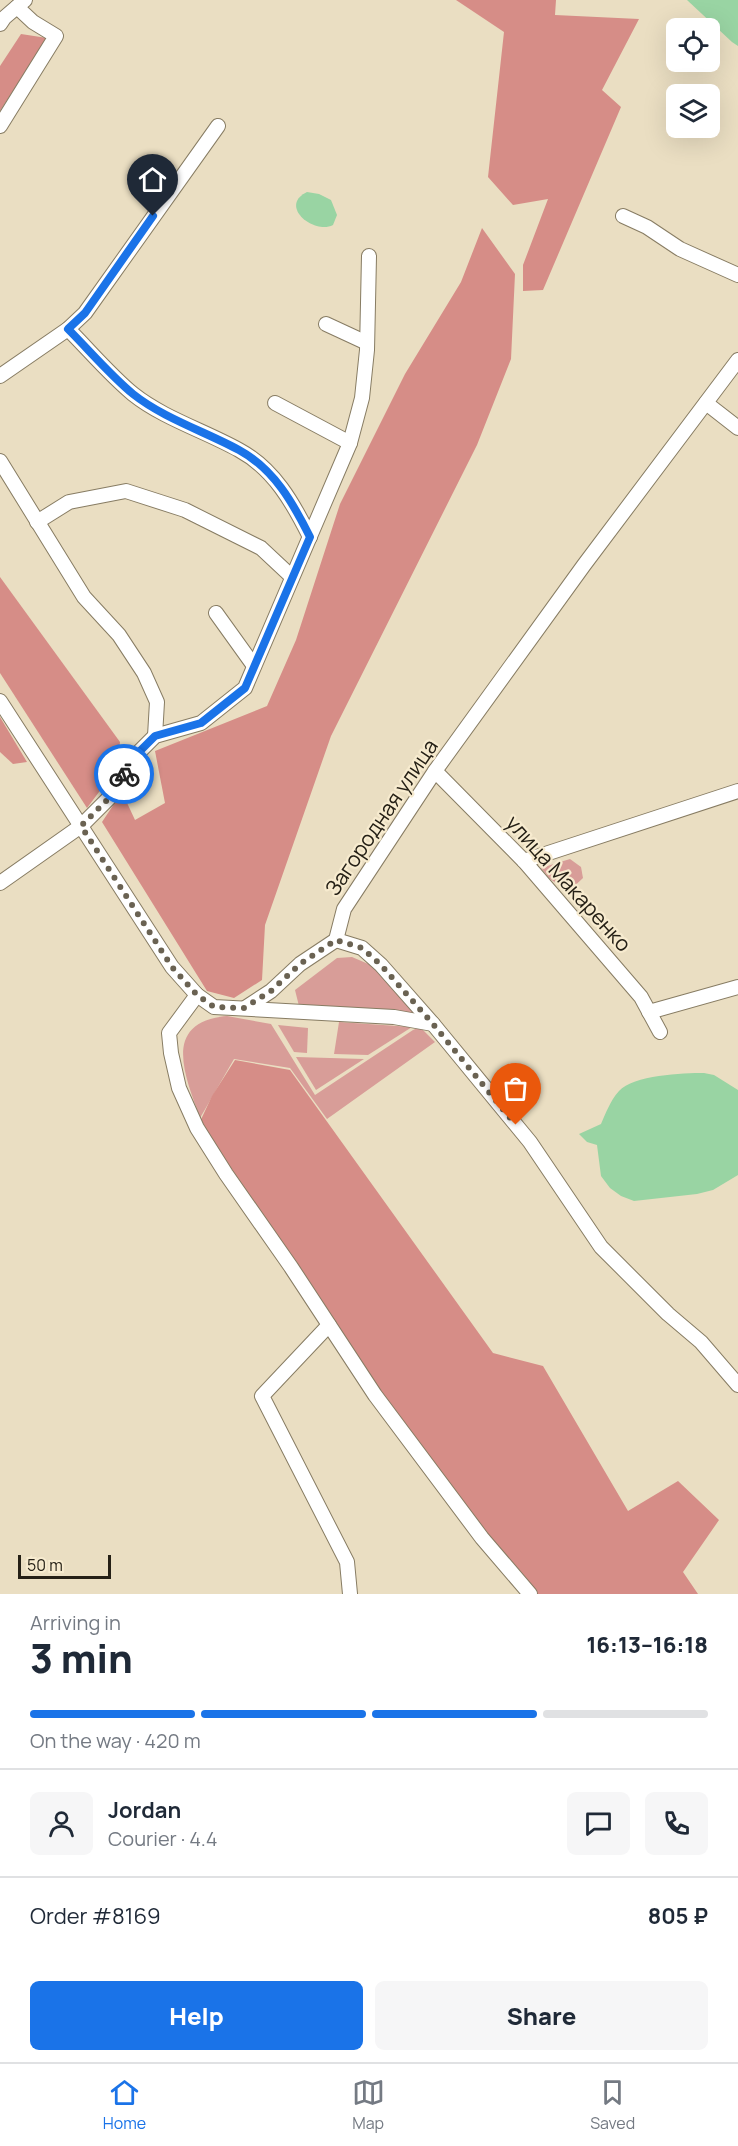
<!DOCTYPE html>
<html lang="en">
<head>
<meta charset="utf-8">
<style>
	:root { --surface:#fff; --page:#f6f6f7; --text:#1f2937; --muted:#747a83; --line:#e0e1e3; --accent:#1a73e8 }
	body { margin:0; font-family:Manrope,sans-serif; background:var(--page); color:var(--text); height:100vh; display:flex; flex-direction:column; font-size:22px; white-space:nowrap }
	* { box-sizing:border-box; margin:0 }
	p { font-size:20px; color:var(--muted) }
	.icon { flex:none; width:33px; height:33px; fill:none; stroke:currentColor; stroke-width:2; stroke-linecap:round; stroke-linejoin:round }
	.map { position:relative; height:1594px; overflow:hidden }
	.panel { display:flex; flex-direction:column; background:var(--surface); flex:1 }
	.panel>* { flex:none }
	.fabs { position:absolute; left:666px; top:18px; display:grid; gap:12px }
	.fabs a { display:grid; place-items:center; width:54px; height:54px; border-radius:9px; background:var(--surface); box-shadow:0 6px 24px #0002; font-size:30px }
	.scale { position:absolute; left:18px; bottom:15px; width:93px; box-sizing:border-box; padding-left:6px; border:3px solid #252016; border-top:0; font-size:16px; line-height:21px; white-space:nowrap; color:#252016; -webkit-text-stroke:4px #f7ebcf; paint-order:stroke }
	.pin { position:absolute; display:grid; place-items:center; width:51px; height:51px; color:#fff; margin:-62px -26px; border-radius:50% 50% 50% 0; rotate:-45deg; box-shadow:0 0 6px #0007 }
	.pin .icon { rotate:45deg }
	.courier { position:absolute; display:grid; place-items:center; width:60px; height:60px; margin:-30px; border:4px solid #1a73e8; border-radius:50%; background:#fff; color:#222; box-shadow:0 2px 8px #0007 }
	.headline em { font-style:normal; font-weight:800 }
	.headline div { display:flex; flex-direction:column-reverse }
	.headline { display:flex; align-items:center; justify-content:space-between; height:102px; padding:0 30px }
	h1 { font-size:39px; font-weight:800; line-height:45px }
	.bar { display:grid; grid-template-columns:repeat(4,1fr); gap:9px 6px; align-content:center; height:72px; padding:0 30px }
	.bar i { height:8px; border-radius:4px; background:var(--line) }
	.bar .active { background:var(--accent) }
	.bar p { grid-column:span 4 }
	.line { display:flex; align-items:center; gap:15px; padding:0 30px; border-top:2px solid var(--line) }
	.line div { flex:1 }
	.round { display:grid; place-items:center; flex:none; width:63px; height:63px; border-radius:9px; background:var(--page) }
	.button { display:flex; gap:12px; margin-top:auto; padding:12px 30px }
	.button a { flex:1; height:69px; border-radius:9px; background:var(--accent); color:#fff; font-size:24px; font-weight:800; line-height:69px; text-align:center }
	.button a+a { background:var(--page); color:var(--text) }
	.dock { display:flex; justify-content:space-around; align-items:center; height:84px; border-top:2px solid var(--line); background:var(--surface); font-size:16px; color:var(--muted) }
	.dock a { display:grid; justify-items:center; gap:3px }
	.dock .active { color:var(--accent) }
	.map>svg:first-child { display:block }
</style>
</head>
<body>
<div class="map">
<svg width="738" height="1594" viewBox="0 0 738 1594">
	<rect width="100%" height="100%" fill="#eadec2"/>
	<!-- green -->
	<g fill="#d89d98">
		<path d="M570 859 581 867 583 878 568 892 549 878 541 868Z"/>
		<path d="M352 957 373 966 417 1013 411 1014 299 1006 295 990 337 958Z"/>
		<path d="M227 1016 271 1024 315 1095 413 1030 420 1027 435 1042 327 1119 290 1068 234 1059 200 1118C185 1076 161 1022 227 1016Z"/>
		<path d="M339 1022 412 1027 368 1055 334 1054Z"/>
		<path d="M278 1025 308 1028 307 1053 294 1052Z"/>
		<path d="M296 1057 364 1059 316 1090Z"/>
	</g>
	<!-- forest -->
	<g fill="#d68d87">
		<path d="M456 0H556L555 15 639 19 602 90 621 107 543 290 523 291V265L548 199 513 205 488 177 504 32Z"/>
		<path d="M21 34 47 38 0 111V66Z"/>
		<path d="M482 228 515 274 511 359 477 445 331 736 265 925 262 980 234 998 207 991 102 822 122 792 135 820 165 803 155 751 267 706 296 640 340 504 405 374 461 282Z"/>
		<path d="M0 577 120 742 117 768 87 808 0 673Z"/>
		<path d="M0 717 27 762 13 764 0 752Z"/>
		<path d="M235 1060 290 1070 493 1353 543 1366 628 1511 678 1481 719 1520 683 1572 698 1594H530L482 1538 197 1128 212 1096Z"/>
	</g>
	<!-- water -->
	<g fill="#99d4a3">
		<path d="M687 0H738V46L732 42Z"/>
		<path d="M307 192 319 194 331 200 337 215 333 225C314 235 278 206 307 192Z"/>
		<path d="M704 1073 714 1075 738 1090V1175L713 1190 697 1194 634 1201 621 1196 610 1188 601 1176 597 1145 587 1142 579 1134 601 1124C606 1113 610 1101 619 1091 633 1075 683 1073 704 1073Z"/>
	</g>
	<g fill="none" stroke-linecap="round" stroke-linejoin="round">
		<defs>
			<g id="minor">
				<path d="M0 24 4 18 25 0"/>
				<path d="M0 126 56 36 33 22 17 7"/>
				<path d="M623 216 647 227 680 249 738 275"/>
				<path d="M326 324 367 343"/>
				<path d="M68 329C89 350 110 375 133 394 163 418 205 431 239 450 274 469 293 503 310 537"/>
				<path d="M0 376 68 329 85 313 218 126"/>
				<path d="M275 403 350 443"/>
				<path d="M706 403 738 428"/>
				<path d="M0 461 84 597 119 635 144 673 157 702 155 736"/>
				<path d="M37 522 69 502 126 491 185 510 261 548 292 577"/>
				<path d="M216 613 254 666"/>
				<path d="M0 701 172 967 197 995 214 1007 394 1017 433 1024"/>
				<path d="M435 771 524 861 641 997 660 1032"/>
				<path d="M524 861 738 791"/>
				<path d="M0 883 81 826 109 798 137 754 155 736 201 723 245 688 350 443 362 398 367 350 369 256"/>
				<path d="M336 940 362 948 381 965 433 1024 530 1142 601 1247 668 1314 701 1342 738 1385"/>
				<path d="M197 995 169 1033 171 1053 179 1088 197 1128 226 1174 291 1267 375 1395 482 1538 530 1594"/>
				<path d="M245 1008 271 991 300 964 336 940 344 909 435 771 584 565 738 360"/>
				<path d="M649 1012 738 987"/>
				<path d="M329 1325 262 1396 347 1562 350 1594"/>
			</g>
		</defs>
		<!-- minor casing -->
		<use href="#minor" stroke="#877c63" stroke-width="16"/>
		<!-- minor -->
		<use href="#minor" stroke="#fff" stroke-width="14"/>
	</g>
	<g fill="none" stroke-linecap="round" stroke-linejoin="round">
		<!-- done -->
		<path stroke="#6a6252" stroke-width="6" stroke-dasharray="0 10.8" d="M124 774 109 798 81 826 172 967 197 995 214 1007 244 1008 271 991 300 964 336 940 362 948 381 965 433 1024 516 1125"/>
		<!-- route -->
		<path stroke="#1a73e8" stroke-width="8" d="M124 774 137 754 155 736 201 723 245 688 310 537C293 503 274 469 239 450 206 432 163 418 133 394 110 375 89 350 68 329L85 313 153 216"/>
	</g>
	<g text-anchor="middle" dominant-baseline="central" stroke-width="4.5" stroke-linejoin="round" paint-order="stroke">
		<!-- street labels -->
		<g font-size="21" fill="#252016" stroke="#f7ebcf">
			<text transform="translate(381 817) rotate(-56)">Загородная улица</text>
			<text transform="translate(569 883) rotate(48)">улица Макаренко</text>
		</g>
	</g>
</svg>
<div class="fabs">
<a><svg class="icon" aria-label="locate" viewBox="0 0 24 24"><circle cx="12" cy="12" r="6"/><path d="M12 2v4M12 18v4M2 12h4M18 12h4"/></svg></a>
<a><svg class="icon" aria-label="layers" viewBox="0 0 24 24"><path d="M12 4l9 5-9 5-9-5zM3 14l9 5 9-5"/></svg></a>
</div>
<div class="scale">50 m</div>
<div class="pin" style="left:516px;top:1125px;background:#ea580c"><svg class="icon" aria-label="bag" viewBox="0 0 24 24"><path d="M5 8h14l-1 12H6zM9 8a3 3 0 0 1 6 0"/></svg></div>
<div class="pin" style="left:153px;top:216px;background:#1f2937"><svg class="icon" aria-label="home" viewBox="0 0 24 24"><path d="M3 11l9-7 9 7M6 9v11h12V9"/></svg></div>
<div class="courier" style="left:124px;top:774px"><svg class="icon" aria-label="bike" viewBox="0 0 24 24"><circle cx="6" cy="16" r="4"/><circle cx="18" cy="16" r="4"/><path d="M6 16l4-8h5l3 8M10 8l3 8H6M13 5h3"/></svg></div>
</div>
<section class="panel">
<div class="headline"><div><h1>3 min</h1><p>Arriving in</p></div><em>16:13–16:18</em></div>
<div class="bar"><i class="active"></i><i class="active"></i><i class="active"></i><i></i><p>On the way · 420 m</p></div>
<div class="line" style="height:108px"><a class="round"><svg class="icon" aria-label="person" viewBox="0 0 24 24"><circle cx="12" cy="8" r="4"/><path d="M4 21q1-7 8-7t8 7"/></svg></a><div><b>Jordan</b><p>Courier · 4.4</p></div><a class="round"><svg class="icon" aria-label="chat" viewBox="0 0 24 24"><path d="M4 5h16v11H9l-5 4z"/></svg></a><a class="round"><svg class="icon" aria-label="phone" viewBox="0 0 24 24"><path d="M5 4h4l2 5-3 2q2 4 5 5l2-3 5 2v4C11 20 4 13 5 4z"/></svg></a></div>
<div class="line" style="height:78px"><div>Order #8169</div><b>805 ₽</b></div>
<div class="button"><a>Help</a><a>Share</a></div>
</section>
<nav class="dock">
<a class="active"><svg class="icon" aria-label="home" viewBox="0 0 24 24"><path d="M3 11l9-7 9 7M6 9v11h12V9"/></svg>Home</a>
<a><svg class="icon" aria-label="map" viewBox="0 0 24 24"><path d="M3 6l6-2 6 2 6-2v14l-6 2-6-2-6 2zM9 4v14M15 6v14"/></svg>Map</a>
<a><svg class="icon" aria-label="saved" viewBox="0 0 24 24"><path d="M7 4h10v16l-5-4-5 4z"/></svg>Saved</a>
</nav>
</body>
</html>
